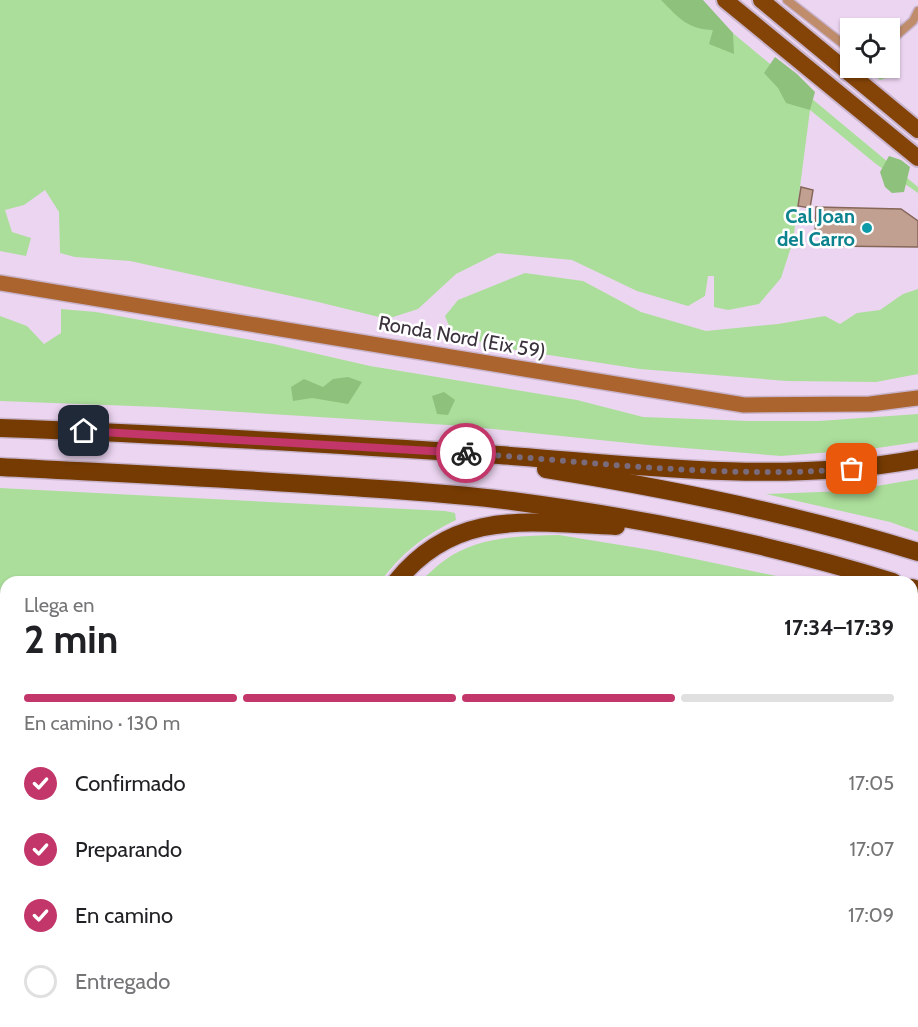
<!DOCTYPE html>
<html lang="es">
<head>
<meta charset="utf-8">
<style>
	:root { --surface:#fff; --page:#f6f6f6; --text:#202124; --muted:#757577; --line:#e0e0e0; --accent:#c2366a }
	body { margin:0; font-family:Cabin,sans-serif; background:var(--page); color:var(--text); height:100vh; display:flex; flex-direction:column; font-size:22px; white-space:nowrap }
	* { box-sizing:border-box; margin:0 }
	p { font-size:20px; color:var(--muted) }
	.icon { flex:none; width:33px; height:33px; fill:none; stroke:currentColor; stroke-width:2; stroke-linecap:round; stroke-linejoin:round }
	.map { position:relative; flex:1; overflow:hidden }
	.side { position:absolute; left:0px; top:576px; width:918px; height:452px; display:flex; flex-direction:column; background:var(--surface); border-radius:18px 18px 0 0; box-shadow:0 2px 4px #0004 }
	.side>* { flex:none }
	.fabs { position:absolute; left:840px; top:18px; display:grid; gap:12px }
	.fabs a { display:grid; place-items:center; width:60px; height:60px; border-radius:0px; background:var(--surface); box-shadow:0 2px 4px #0004; font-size:30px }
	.pin { position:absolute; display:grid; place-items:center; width:51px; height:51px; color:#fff; margin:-26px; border-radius:12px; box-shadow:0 3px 9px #0006 }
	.courier { position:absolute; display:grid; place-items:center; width:60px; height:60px; margin:-30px; border:4px solid #c2366a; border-radius:50%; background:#fff; color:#222; box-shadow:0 2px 8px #0007 }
	.head em { font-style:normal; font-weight:800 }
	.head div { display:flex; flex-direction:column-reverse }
	.head { display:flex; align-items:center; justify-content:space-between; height:102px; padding:0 24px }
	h1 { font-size:39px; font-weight:800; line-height:45px }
	.bar { display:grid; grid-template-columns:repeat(4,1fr); gap:9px 6px; align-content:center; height:72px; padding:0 24px }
	.bar i { height:8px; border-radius:4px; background:var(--line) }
	.bar .selected { background:var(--accent) }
	.bar p { grid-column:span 4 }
	ol { padding:0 24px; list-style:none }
	li { display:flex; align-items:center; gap:18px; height:66px }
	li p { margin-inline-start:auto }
	li .icon { padding:6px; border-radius:50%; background:var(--accent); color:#fff; stroke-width:4 }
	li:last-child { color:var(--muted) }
	li i { width:33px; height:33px; border:3px solid var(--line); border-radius:50% }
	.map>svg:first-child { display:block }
</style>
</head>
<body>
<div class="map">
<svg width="918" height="1027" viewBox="0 0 918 1027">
	<rect width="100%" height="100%" fill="#ecd5f1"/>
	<!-- green -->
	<g fill="#acde9b">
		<path d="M0 0H693L918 187V193L876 164 810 110 793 241 781 278 759 304 728 310 714 307V276H708L705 296 688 306 637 291 572 260 498 253 456 274 418 309 387 319 314 301 130 261 75 257 60 253 59 212 45 190 24 205 5 210 12 232 31 238 26 256 0 251Z"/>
		<path d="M897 49 889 77 880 80 865 68H890V52Z"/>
		<path d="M525 273 583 281 641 312 706 331 778 324 825 316 840 324 857 313 880 310 903 294 918 289V374L876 382 787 381 640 369 496 347 452 333 445 316 458 300Z"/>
		<path d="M61 309 96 312 274 344 370 366 577 400 643 417 749 421H819L918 414V442L870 449 781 456 648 445 464 426 159 407 0 401V316L27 326 44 344 61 333Z"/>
		<path d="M918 479V532L890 522 766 494 847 491Z"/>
		<path d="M0 488 445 511 455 513 456 520C423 536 402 553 380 582H6V598L0 595Z"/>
		<path d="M559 535 657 551 805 582H419C428 575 436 566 445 560 478 536 520 536 559 535Z"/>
		<path d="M912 614 918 616V802L912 804Z"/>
		<path d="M918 867V938L912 940V869Z"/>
	</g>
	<!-- forest -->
	<g fill="#8dc17c">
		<path d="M661 0H703L733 33 734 54 709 44 713 30C687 29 679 18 661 0Z"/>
		<path d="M775 57 797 74 815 92 810 110 786 103 778 88 764 73Z"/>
		<path d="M889 156 901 160 910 167 904 192 892 193 885 187 880 172Z"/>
		<path d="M348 377 362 382 348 404 312 398 293 401 291 387 304 379 323 387 333 379Z"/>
		<path d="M444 392 455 400 448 415 437 414 432 396Z"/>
		<path d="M0 698 6 702V803L0 798Z"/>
		<path d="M918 980V1027H322L311 1022H912V982Z"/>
	</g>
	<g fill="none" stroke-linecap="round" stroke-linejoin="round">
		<!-- canal -->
		<g stroke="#328f9d" stroke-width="20">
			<path d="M0 751 6 756"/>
			<path d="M0 807 6 813"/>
			<path d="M298 1022 308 1027"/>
			<path d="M401 1022 423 1027"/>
		</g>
	</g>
	<!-- building -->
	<g fill="#c2a091" stroke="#856658" stroke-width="1.5">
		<path d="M801 187 813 190 810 208 798 206Z"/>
		<path d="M816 207 901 209 918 221V247L830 246 831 236H815Z"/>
	</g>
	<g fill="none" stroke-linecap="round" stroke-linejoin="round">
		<defs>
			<g id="service">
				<path d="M787 0 842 43 850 46"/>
				<path d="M890 41 913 21 918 11"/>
			</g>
			<g id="tertiary">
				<path d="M0 677 6 681"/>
				<path d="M912 964 918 962"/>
			</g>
			<path id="secondary" d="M0 283 744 405 870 404 918 398"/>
			<g id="trunk">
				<path d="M725 0 918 158"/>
				<path d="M761 0 918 130"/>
			</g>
			<g id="motorway">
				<path d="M0 428C166 434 333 444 499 455 638 465 779 485 918 459"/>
				<path d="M0 467C112 473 224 478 335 486 394 490 453 493 512 501 641 518 769 543 893 582"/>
				<path d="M546 469C671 489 797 514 918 552"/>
				<path d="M396 582C456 507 531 523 616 526"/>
				<path d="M912 588 918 590"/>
				<path d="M0 608 6 611"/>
				<path d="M912 818 918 816"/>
				<path d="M912 848 918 846"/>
			</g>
		</defs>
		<!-- service casing -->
		<use href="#service" stroke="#c9b4cd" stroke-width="11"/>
		<!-- tertiary casing -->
		<use href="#tertiary" stroke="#c9b4cd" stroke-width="18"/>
		<!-- secondary casing -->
		<use href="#secondary" stroke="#c9b4cd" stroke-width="18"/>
		<!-- trunk casing -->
		<use href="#trunk" stroke="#c9b4cd" stroke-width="20"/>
		<!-- motorway casing -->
		<use href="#motorway" stroke="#c9b4cd" stroke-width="21"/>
		<!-- service -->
		<use href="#service" stroke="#bf8d6c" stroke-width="8"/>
		<!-- tertiary -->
		<use href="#tertiary" stroke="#bf8d6c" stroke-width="15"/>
		<!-- secondary -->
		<use href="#secondary" stroke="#ab642d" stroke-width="15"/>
		<!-- trunk -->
		<use href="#trunk" stroke="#844408" stroke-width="16"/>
		<!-- motorway -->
		<use href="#motorway" stroke="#763b03" stroke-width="18"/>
	</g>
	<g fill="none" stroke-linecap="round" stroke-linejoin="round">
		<!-- done -->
		<path stroke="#796b7c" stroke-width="6" stroke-dasharray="0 10.8" d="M466 453C594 462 723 479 852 469"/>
		<!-- route -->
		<path stroke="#c2366a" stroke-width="8" d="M84 431 466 453"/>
	</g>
	<!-- markers -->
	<circle fill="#0f9aa8" stroke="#fff" stroke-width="2" cx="867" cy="228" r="6"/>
	<g text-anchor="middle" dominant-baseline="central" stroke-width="5" stroke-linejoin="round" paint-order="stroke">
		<!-- culture labels -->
		<g font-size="20" font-weight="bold" fill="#0d838f" stroke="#fff" text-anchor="end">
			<text x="855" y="216">Cal Joan<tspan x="855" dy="23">del Carro</tspan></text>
		</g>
		<!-- street labels -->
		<g font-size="20" fill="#3b323d" stroke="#fff">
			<text transform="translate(462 337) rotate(10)">Ronda Nord (Eix 59)</text>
		</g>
	</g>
</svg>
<div class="fabs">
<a><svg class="icon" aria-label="locate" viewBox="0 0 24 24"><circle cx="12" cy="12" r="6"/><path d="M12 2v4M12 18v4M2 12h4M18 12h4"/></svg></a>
</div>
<div class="pin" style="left:852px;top:469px;background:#ea580c"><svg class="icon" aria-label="bag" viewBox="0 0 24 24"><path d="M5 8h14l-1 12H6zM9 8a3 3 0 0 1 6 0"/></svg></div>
<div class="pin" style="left:84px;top:431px;background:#1f2937"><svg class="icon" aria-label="home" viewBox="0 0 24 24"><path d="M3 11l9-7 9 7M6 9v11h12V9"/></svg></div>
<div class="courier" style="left:466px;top:453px"><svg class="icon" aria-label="bike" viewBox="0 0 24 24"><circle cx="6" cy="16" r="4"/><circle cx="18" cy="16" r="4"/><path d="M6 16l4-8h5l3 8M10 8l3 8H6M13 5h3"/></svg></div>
<section class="side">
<div class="head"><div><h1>2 min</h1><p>Llega en</p></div><em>17:34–17:39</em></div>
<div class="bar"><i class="selected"></i><i class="selected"></i><i class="selected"></i><i></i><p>En camino · 130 m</p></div>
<ol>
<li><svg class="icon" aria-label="check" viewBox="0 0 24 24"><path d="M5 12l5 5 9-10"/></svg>Confirmado<p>17:05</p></li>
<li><svg class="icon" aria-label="check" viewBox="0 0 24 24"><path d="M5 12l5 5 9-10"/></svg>Preparando<p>17:07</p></li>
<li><svg class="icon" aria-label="check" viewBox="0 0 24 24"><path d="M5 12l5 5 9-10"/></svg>En camino<p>17:09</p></li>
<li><i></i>Entregado</li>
</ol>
</section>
</div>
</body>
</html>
